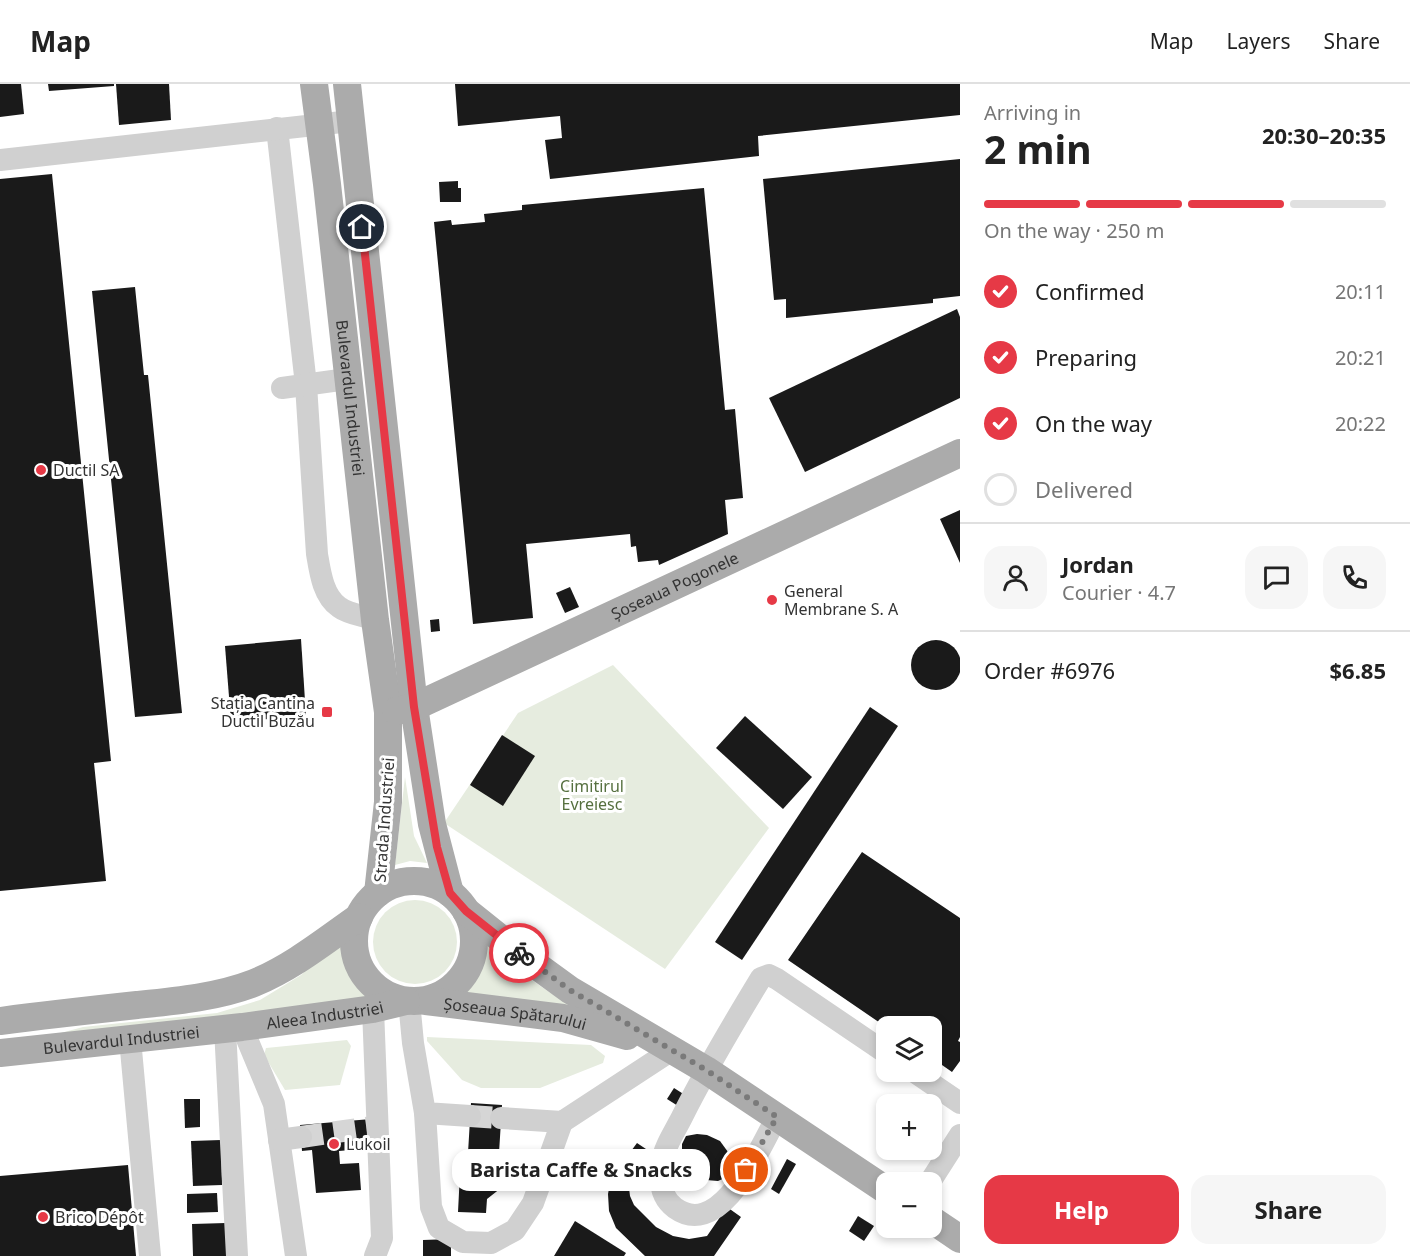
<!DOCTYPE html>
<html lang="en">
<head>
<meta charset="utf-8">
<style>
	:root { --surface:#fff; --page:#f6f6f6; --text:#222; --muted:#767676; --line:#e0e0e0; --accent:#e63946 }
	body { margin:0; font-family:"Noto Sans",sans-serif; background:var(--page); color:var(--text); height:100vh; display:flex; flex-direction:column; font-size:22px; white-space:nowrap }
	* { box-sizing:border-box; margin:0 }
	p { font-size:20px; color:var(--muted) }
	.icon { flex:none; width:33px; height:33px; fill:none; stroke:currentColor; stroke-width:2; stroke-linecap:round; stroke-linejoin:round }
	.map { position:relative; flex:1; overflow:hidden }
	.sheet { display:flex; flex-direction:column; background:var(--surface); width:450px }
	.sheet>* { flex:none }
	.tools { position:absolute; left:876px; top:932px; display:grid; gap:12px }
	.tools a { display:grid; place-items:center; width:66px; height:66px; border-radius:12px; background:var(--surface); box-shadow:0 3px 9px #0003; font-size:30px }
	.pin { position:absolute; display:grid; place-items:center; width:51px; height:51px; color:#fff; margin:-26px; border:3px solid #fff; border-radius:50%; box-shadow:0 2px 6px #0007 }
	.courier { position:absolute; display:grid; place-items:center; width:60px; height:60px; margin:-30px; border:4px solid #e63946; border-radius:50%; background:#fff; color:#222; box-shadow:0 2px 8px #0007 }
	.bubble { position:absolute; height:42px; border-radius:18px; background:var(--surface); box-shadow:0 3px 9px #0003; font-size:20px; font-weight:700; line-height:42px; text-align:center }
	.headline em { font-style:normal; font-weight:700 }
	.headline div { display:flex; flex-direction:column-reverse }
	.headline { display:flex; align-items:center; justify-content:space-between; height:102px; padding:0 24px }
	h1 { font-size:39px; font-weight:700; line-height:45px }
	.bar { display:grid; grid-template-columns:repeat(4,1fr); gap:9px 6px; align-content:center; height:72px; padding:0 24px }
	.bar i { height:8px; border-radius:4px; background:var(--line) }
	.bar .on { background:var(--accent) }
	.bar p { grid-column:span 4 }
	.line { display:flex; align-items:center; gap:15px; padding:0 24px; border-top:2px solid var(--line) }
	.line div { flex:1 }
	.round { display:grid; place-items:center; flex:none; width:63px; height:63px; border-radius:18px; background:var(--page) }
	ol { padding:0 24px; list-style:none }
	li { display:flex; align-items:center; gap:18px; height:66px }
	li p { margin-inline-start:auto }
	li .icon { padding:6px; border-radius:50%; background:var(--accent); color:#fff; stroke-width:4 }
	li:last-child { color:var(--muted) }
	li i { width:33px; height:33px; border:3px solid var(--line); border-radius:50% }
	.button { display:flex; gap:12px; margin-top:auto; padding:12px 24px }
	.button a { flex:1; height:69px; border-radius:18px; background:var(--accent); color:#fff; font-size:24px; font-weight:700; line-height:69px; text-align:center }
	.button a+a { background:var(--page); color:var(--text) }
	header { display:flex; align-items:center; gap:36px; box-sizing:border-box; height:84px; padding:0 30px; background:var(--surface); border-bottom:2px solid var(--line) }
	header strong { font-size:28px }
	nav { display:flex; gap:33px; margin-inline-start:auto; font-size:21px }
	main { display:flex; flex:1; min-height:0 }
	.map>svg:first-child { display:block }
</style>
</head>
<body>
<header>
<strong>Map</strong>
<nav><a>Map</a><a>Layers</a><a>Share</a></nav>
</header>
<main>
<div class="map">
<svg width="960" height="1172" viewBox="0 0 960 1172">
	<rect width="100%" height="100%" fill="#fff"/>
	<!-- green -->
	<g fill="#e6ecdf">
		<path d="M613 581 769 744 665 885 444 739 518 629Z"/>
		<path d="M405 693 414 752 427 779 410 777 395 781Z"/>
		<circle cx="415" cy="858" r="42"/>
		<path d="M348 846C352 872 356 895 376 913L31 957 83 943 217 929 260 916 301 891Z"/>
		<path d="M477 849C509 878 539 906 579 924L451 913C470 895 481 876 477 849Z"/>
		<path d="M427 953 591 961 605 972 603 979 540 1004H481L462 996 427 957Z"/>
		<path d="M347 956 351 962 340 1001 285 1006 264 971 266 964Z"/>
	</g>
	<!-- building -->
	<g fill="#1a1a1a">
		<path d="M0 0H21L24 30 0 33Z"/>
		<path d="M48 0H114V2L49 7Z"/>
		<path d="M116 0H169L171 36 119 41Z"/>
		<path d="M455 0H960V31L758 52 759 72 550 95 545 56 562 54 560 32 458 42Z"/>
		<path d="M960 75V212L933 215V219L786 234V215L774 216 763 95Z"/>
		<path d="M52 90 111 677 94 679 106 797 0 807V95Z"/>
		<path d="M458 97V104H461V118H440L439 98Z"/>
		<path d="M704 104 725 326 735 325 743 414 725 416 728 450 659 481 658 476 638 478 636 462 631 463 630 450 526 460 533 534 473 540 434 138 451 136 452 141 485 138 484 130 522 126V121Z"/>
		<path d="M135 203 144 291H148L182 629 135 633 92 207Z"/>
		<path d="M957 225 960 233V314L805 388 769 314Z"/>
		<path d="M960 426V479L940 435Z"/>
		<path d="M570 503 579 523 565 529 556 509Z"/>
		<path d="M439 535 440 547 431 548 430 536Z"/>
		<path d="M301 555 306 632 231 638 225 562Z"/>
		<circle cx="936" cy="581" r="25"/>
		<path d="M870 623 898 642 742 876 715 858Z"/>
		<path d="M745 632 812 693 783 725 716 664Z"/>
		<path d="M502 651 535 672 503 722 470 701Z"/>
		<path d="M862 768 960 834V953L958 957 960 958V977L952 988 932 974V942L886 943 788 876Z"/>
		<path d="M674 1004 685 1011 678 1022 667 1015Z"/>
		<path d="M184 1015H200V1043L185 1044Z"/>
		<path d="M471 1019 502 1021 499 1069H503L501 1104 487 1115 486 1129 458 1128 461 1069H468Z"/>
		<path d="M371 1035 374 1064 339 1067 340 1080 359 1079 361 1106 316 1109 312 1066 302 1067 300 1041Z"/>
		<path d="M697 1050 707 1051 720 1057 728 1068 731 1087 727 1093 718 1097 706 1096 688 1083 682 1071V1060L686 1052Z"/>
		<path d="M221 1056 222 1101 193 1102 191 1057Z"/>
		<path d="M637 1059 652 1069 631 1098 629 1104 630 1112 634 1121 656 1143 673 1152 689 1155 707 1152 727 1123 741 1133 714 1172H645L616 1144 609 1127 608 1110 611 1094Z"/>
		<path d="M787 1075 796 1080 779 1110 771 1105Z"/>
		<path d="M128 1081 136 1172H0V1092Z"/>
		<path d="M217 1109 218 1128 187 1129V1110Z"/>
		<path d="M858 1132 874 1142 864 1157 849 1147Z"/>
		<path d="M575 1137 626 1169 624 1172H554Z"/>
		<path d="M226 1139 227 1172H193L192 1140Z"/>
		<path d="M451 1155V1172H423V1156Z"/>
	</g>
	<g fill="none" stroke-linecap="round" stroke-linejoin="round">
		<!-- minor-tunnel -->
		<g stroke="#d6d6d6" stroke-width="22" stroke-dasharray="22 11" stroke-linecap="butt">
			<path d="M470 1032 501 1034"/>
			<path d="M301 1053 372 1043"/>
		</g>
		<!-- minor -->
		<g stroke="#d0d0d0" stroke-width="22">
			<path d="M277 44 306 301 317 470C320 488 323 512 339 523 348 530 365 532 375 536"/>
			<path d="M0 76 351 37"/>
			<path d="M282 304 347 295"/>
			<path d="M409 917 413 959 425 1029 470 1032"/>
			<path d="M373 925 382 1154 375 1172"/>
			<path d="M242 943 274 1020 296 1172"/>
			<path d="M225 945 237 1172"/>
			<path d="M130 955 150 1172"/>
			<path d="M913 987 960 1019"/>
			<path d="M425 1029 431 1123 439 1144 463 1158 491 1159 515 1146 533 1119 562 1038"/>
			<path d="M777 1033C760 1063 721 1157 675 1124 660 1113 659 1095 662 1078 664 1063 675 1047 682 1033 706 985 733 940 761 894L769 891 777 895 886 969"/>
			<path d="M501 1034 562 1038 672 966"/>
			<path d="M279 1056 301 1053"/>
			<path d="M930 1098 960 1051"/>
		</g>
		<!-- major -->
		<g stroke="#ababab" stroke-width="28">
			<path id="s1" d="M314 0 327 100 375 536 388 628V718L378 809"/>
			<path d="M347 0 414 623 432 740 450 809"/>
			<path id="s2" d="M396 627 414 623 960 369"/>
			<circle cx="414" cy="857" r="60"/>
			<path d="M466 827 515 866 570 906 706 986 886 1106"/>
			<path id="s3" d="M426 917 563 934 627 952"/>
			<path d="M0 937C46 931 91 926 137 921 176 917 218 913 254 899 293 883 326 856 359 833"/>
			<path id="s4" d="M0 969 242 943 373 925 406 917"/>
			<path d="M932 1136 960 1155"/>
		</g>
	</g>
	<g fill="none" stroke-linecap="round" stroke-linejoin="round">
		<!-- done -->
		<path stroke="#7a7a7a" stroke-width="6" stroke-dasharray="0 10.8" d="M519 869 570 906 706 986 777 1033 746 1086"/>
		<!-- route -->
		<path stroke="#e63946" stroke-width="8" d="M362 143 414 623 437 763 450 809 466 827 519 869"/>
	</g>
	<!-- markers -->
	<g fill="#e63946" stroke="#fff" stroke-width="2">
		<circle cx="41" cy="386" r="6"/>
		<circle cx="772" cy="516" r="6"/>
		<rect x="321" y="622" width="12" height="12" rx="3"/>
		<circle cx="334" cy="1060" r="6"/>
		<circle cx="43" cy="1133" r="6"/>
	</g>
	<g text-anchor="middle" dominant-baseline="central" stroke-width="6" stroke-linejoin="round" paint-order="stroke">
		<!-- street labels -->
		<g font-size="16" fill="#333" stroke="#fff">
			<text stroke="none"><textPath href="#s1" startOffset="316">Bulevardul Industriei</textPath></text>
			<text stroke="none"><textPath href="#s2" startOffset="306">Șoseaua Pogonele</textPath></text>
			<text transform="translate(384 736) rotate(-86)">Strada Industriei</text>
			<text stroke="none"><textPath href="#s3" startOffset="90">Șoseaua Spătarului</textPath></text>
			<text stroke="none"><textPath href="#s4" startOffset="327">Aleea Industriei</textPath></text>
			<text stroke="none"><textPath href="#s4" startOffset="122">Bulevardul Industriei</textPath></text>
		</g>
		<!-- poi labels -->
		<g font-size="16" fill="#333" stroke="#fff" text-anchor="start">
			<text x="53" y="386">Ductil SA</text>
			<text x="784" y="507">General<tspan x="784" dy="18">Membrane S. A</tspan></text>
			<text x="315" y="619" text-anchor="end">Stația Cantina<tspan x="315" dy="18">Ductil Buzău</tspan></text>
			<text x="346" y="1060">Lukoil</text>
			<text x="55" y="1133">Brico Dépôt</text>
		</g>
		<!-- park labels -->
		<g font-size="16" fill="#56703f" stroke="#fff">
			<text x="592" y="702">Cimitirul<tspan x="592" dy="18">Evreiesc</tspan></text>
		</g>
	</g>
</svg>
<div class="tools">
<a><svg class="icon" aria-label="layers" viewBox="0 0 24 24"><path d="M12 4l9 5-9 5-9-5zM3 14l9 5 9-5"/></svg></a>
<a>+</a>
<a>−</a>
</div>
<div class="pin" style="left:746px;top:1086px;background:#ea580c"><svg class="icon" aria-label="bag" viewBox="0 0 24 24"><path d="M5 8h14l-1 12H6zM9 8a3 3 0 0 1 6 0"/></svg></div>
<div class="pin" style="left:362px;top:143px;background:#1f2937"><svg class="icon" aria-label="home" viewBox="0 0 24 24"><path d="M3 11l9-7 9 7M6 9v11h12V9"/></svg></div>
<div class="courier" style="left:519px;top:869px"><svg class="icon" aria-label="bike" viewBox="0 0 24 24"><circle cx="6" cy="16" r="4"/><circle cx="18" cy="16" r="4"/><path d="M6 16l4-8h5l3 8M10 8l3 8H6M13 5h3"/></svg></div>
<div class="bubble" style="left:452px;top:1065px;width:258px">Barista Caffe &amp; Snacks</div>
</div>
<section class="sheet">
<div class="headline"><div><h1>2 min</h1><p>Arriving in</p></div><em>20:30–20:35</em></div>
<div class="bar"><i class="on"></i><i class="on"></i><i class="on"></i><i></i><p>On the way · 250 m</p></div>
<ol>
<li><svg class="icon" aria-label="check" viewBox="0 0 24 24"><path d="M5 12l5 5 9-10"/></svg>Confirmed<p>20:11</p></li>
<li><svg class="icon" aria-label="check" viewBox="0 0 24 24"><path d="M5 12l5 5 9-10"/></svg>Preparing<p>20:21</p></li>
<li><svg class="icon" aria-label="check" viewBox="0 0 24 24"><path d="M5 12l5 5 9-10"/></svg>On the way<p>20:22</p></li>
<li><i></i>Delivered</li>
</ol>
<div class="line" style="height:108px"><a class="round"><svg class="icon" aria-label="person" viewBox="0 0 24 24"><circle cx="12" cy="8" r="4"/><path d="M4 21q1-7 8-7t8 7"/></svg></a><div><b>Jordan</b><p>Courier · 4.7</p></div><a class="round"><svg class="icon" aria-label="chat" viewBox="0 0 24 24"><path d="M4 5h16v11H9l-5 4z"/></svg></a><a class="round"><svg class="icon" aria-label="phone" viewBox="0 0 24 24"><path d="M5 4h4l2 5-3 2q2 4 5 5l2-3 5 2v4C11 20 4 13 5 4z"/></svg></a></div>
<div class="line" style="height:78px"><div>Order #6976</div><b>$6.85</b></div>
<div class="button"><a>Help</a><a>Share</a></div>
</section>
</main>
</body>
</html>
